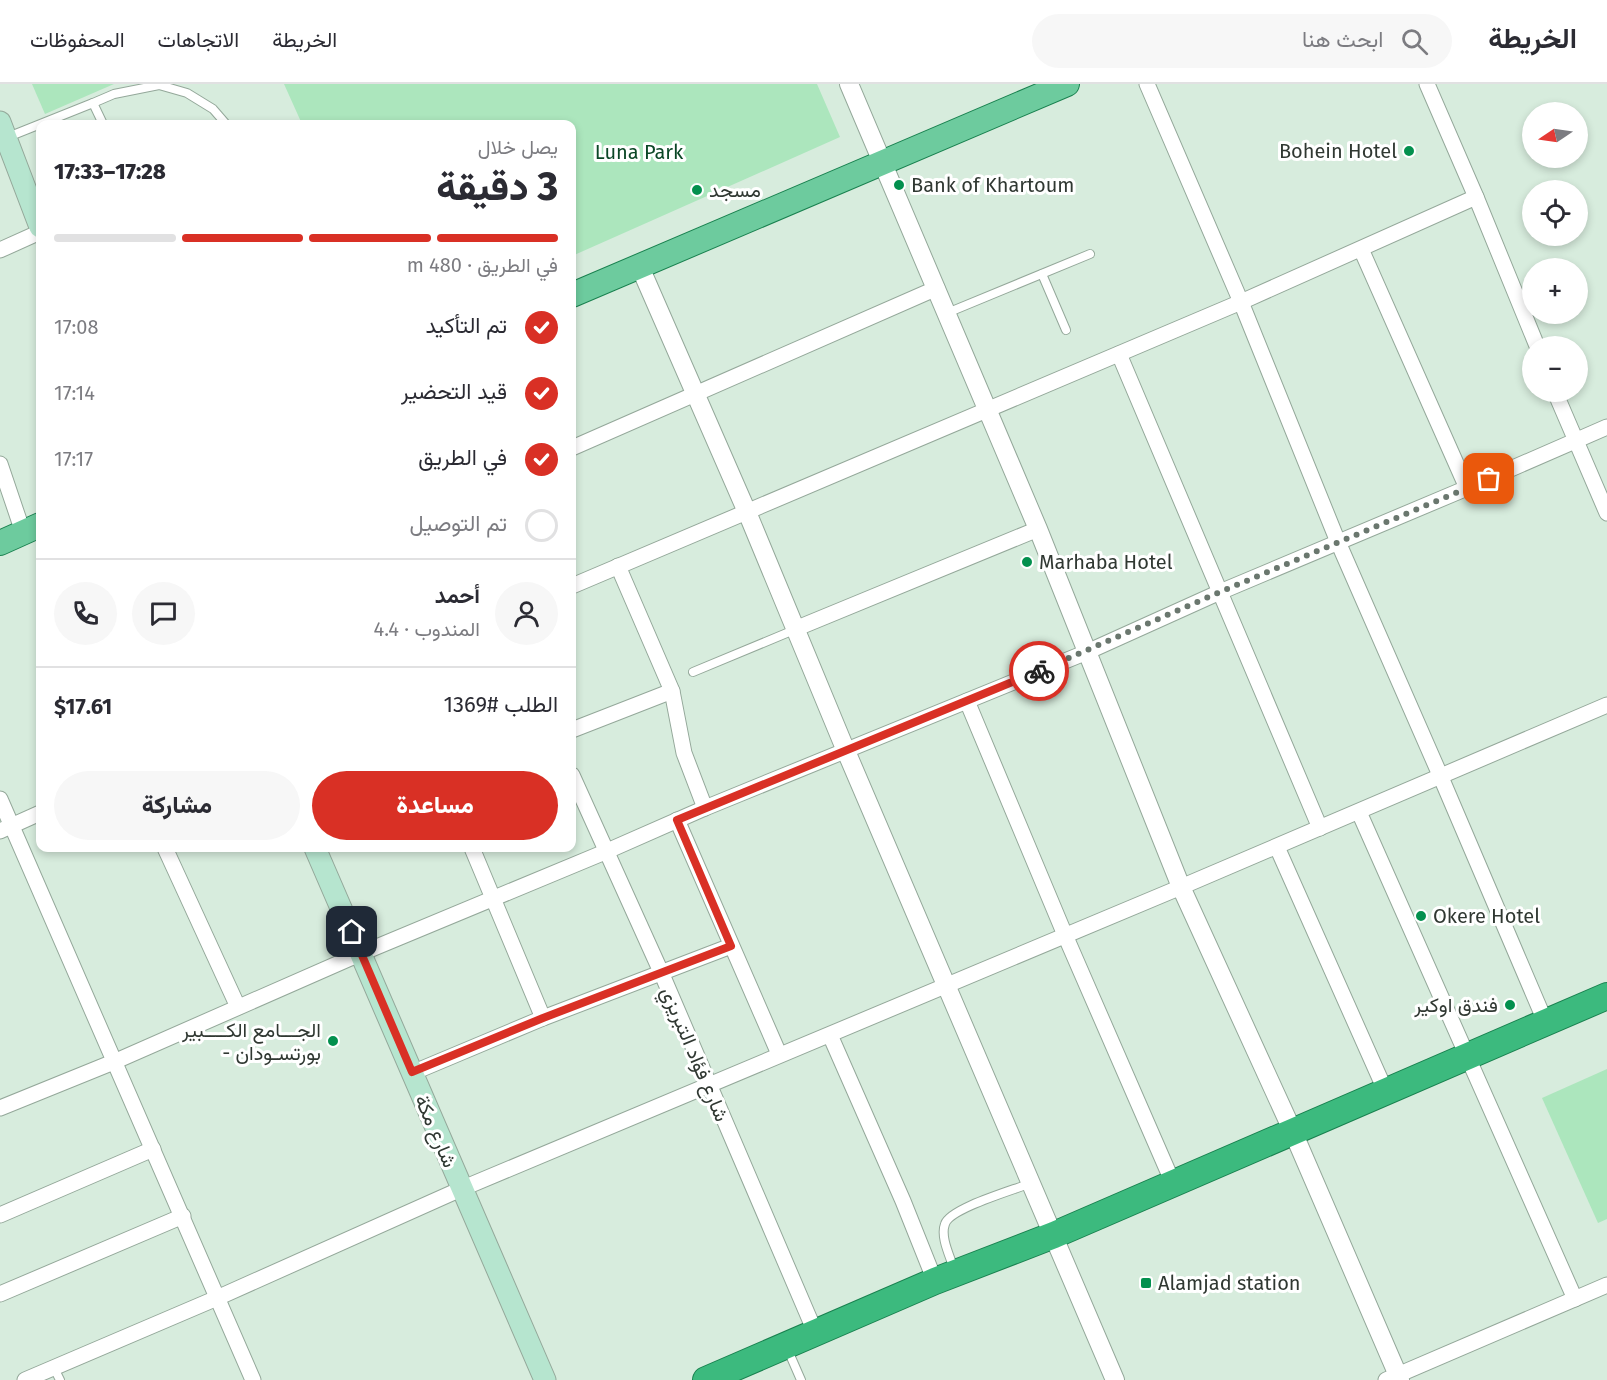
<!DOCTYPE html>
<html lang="ar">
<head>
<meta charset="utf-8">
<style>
	:root { --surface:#fff; --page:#f7f7f7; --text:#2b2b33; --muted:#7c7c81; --line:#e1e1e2; --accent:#d93025 }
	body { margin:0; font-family:"Fira Sans",Vazirmatn,sans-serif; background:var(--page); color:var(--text); direction:rtl; height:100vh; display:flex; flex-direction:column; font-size:22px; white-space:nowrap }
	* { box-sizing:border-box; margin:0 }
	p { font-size:20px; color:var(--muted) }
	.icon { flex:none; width:33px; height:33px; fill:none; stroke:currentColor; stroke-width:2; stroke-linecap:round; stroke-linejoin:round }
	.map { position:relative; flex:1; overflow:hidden; direction:ltr }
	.panel { position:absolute; left:36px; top:36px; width:540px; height:732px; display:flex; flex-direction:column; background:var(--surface); border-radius:12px; box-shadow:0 3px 9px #0003; direction:rtl }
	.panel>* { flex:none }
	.needle { width:39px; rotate:257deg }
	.controls { position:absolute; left:1522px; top:18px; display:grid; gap:12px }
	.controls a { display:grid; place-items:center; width:66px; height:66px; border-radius:50%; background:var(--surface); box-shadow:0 3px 9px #0003; font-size:30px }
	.pin { position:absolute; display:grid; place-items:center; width:51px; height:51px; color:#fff; margin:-26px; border-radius:12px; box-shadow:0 3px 9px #0006 }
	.courier { position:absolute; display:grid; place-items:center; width:60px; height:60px; margin:-30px; border:4px solid #d93025; border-radius:50%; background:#fff; color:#222; box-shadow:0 2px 8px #0007 }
	.overview em { font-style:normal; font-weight:800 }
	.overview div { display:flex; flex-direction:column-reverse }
	.overview { display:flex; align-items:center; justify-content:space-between; height:102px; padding:0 18px }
	h1 { font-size:39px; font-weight:800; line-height:45px }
	.bar { display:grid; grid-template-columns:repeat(4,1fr); gap:9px 6px; align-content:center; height:72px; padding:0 18px }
	.bar i { height:8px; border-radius:4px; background:var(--line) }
	.bar .active { background:var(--accent) }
	.bar p { grid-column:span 4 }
	.line { display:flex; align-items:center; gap:15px; padding:0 18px; border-top:2px solid var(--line) }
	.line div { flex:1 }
	.round { display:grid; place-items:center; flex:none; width:63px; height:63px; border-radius:32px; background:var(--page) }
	ol { padding:0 18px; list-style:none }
	li { display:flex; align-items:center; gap:18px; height:66px }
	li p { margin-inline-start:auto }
	li .icon { padding:6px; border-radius:50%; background:var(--accent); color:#fff; stroke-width:4 }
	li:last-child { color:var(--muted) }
	li i { width:33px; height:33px; border:3px solid var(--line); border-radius:50% }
	.primary-button { display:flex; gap:12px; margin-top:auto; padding:12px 18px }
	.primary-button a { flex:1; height:69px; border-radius:36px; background:var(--accent); color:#fff; font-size:24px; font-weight:800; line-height:69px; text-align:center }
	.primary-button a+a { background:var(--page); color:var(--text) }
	header { display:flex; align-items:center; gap:36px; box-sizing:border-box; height:84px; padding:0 30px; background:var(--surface); border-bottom:2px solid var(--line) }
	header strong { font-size:28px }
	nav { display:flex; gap:33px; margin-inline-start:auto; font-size:21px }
	.search { width:420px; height:54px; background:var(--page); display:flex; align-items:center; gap:15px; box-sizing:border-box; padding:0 21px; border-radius:33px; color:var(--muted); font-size:22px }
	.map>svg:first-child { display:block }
</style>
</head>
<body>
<header>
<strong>الخريطة</strong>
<div class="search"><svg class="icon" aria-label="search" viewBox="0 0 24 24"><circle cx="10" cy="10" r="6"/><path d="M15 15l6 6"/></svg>ابحث هنا</div>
<nav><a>الخريطة</a><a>الاتجاهات</a><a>المحفوظات</a></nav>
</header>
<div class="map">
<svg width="1607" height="1296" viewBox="0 0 1607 1296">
	<rect width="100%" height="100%" fill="#d7ecdd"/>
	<!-- green -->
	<g fill="#ace6bd">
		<path d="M32 0H114L45 30Z"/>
		<path d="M284 0H817L840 53 572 172V40H302Z"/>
		<path d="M1607 985V1135L1598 1139 1542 1014Z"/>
	</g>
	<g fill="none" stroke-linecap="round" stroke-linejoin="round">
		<defs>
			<g id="service">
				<path d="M93 19 114 10 159 1 187 9 213 25 226 40"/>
				<path d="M8 53 93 19 103 40"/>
				<path d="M1042 190 1066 246"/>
				<path d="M947 229 1090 170"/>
				<path d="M693 588 794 546"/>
				<path d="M954 1185C950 1172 940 1153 945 1140 950 1124 1014 1106 1031 1099"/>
				<path d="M787 1264 801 1296"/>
				<path d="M54 1284 60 1296"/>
			</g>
			<g id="minor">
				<path d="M1147 0 1241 218 1338 458 1440 691 1545 937"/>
				<path d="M1427 0 1476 113 1537 262"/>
				<path d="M1361 165 1467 404"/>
				<path d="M0 166 40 148"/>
				<path d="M1119 270 1320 744"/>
				<path d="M1555 308 1607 429"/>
				<path d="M572 364 937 204"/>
				<path d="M0 380 23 448"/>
				<path d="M618 482 672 607 684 669 705 724"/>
				<path d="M572 502 1241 218 1476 113"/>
				<path d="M795 545 1038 445"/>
				<path d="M967 617 1065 851 1173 1099"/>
				<path d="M572 646 672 607"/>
				<path d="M572 691 661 888 816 1250"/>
				<path d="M0 715 253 1296"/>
				<path d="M1359 728 1575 1215"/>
				<path d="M677 736 779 970"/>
				<path d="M0 747 40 729"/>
				<path d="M1277 763 1386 1008"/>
				<path d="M165 764 238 923"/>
				<path d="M472 764 543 934"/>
				<path d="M830 951 903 1117 935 1197"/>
				<path d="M412 989 543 934 731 862"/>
				<path d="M0 1024 116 977 362 869 605 768 705 724 1087 568 1220 508 1467 404 1607 343"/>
				<path d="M0 1131 153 1065"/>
				<path d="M0 1210 183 1132"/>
				<path d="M25 1296 217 1214 461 1105 1181 803 1607 621"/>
				<path d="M1386 1296 1607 1201"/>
			</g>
			<g id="tertiary">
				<path d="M849 0 1038 445 1181 803 1293 1048 1400 1296"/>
				<path d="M640 183 747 428 846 667 1115 1296"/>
			</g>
			<g id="secondary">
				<path d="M0 38 40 143"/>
				<path d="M315 764 545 1296"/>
			</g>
			<g id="primary">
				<path d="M572 211 1067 0"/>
				<path d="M0 459 40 441"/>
			</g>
			<path id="trunk" d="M706 1296 935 1197 1054 1151 1607 912"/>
		</defs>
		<!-- service casing -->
		<use href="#service" stroke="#94a89a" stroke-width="10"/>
		<!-- minor casing -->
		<use href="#minor" stroke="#94a89a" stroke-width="17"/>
		<!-- tertiary casing -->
		<use href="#tertiary" stroke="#94a89a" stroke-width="20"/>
		<!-- secondary casing -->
		<use href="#secondary" stroke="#94a89a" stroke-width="23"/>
		<!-- primary casing -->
		<use href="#primary" stroke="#19814f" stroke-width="26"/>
		<!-- trunk casing -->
		<use href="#trunk" stroke="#19814f" stroke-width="28"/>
		<!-- service -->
		<use href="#service" stroke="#fff" stroke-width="8"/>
		<!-- minor -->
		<use href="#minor" stroke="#fff" stroke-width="15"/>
		<!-- tertiary -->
		<use href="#tertiary" stroke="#fff" stroke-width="18"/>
		<!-- secondary -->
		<use href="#secondary" stroke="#b6e5cf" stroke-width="21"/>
		<!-- primary -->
		<use href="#primary" stroke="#6dcb9e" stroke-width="24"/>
		<!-- trunk -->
		<use href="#trunk" stroke="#3cba7e" stroke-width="26"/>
	</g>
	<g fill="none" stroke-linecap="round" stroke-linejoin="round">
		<!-- done -->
		<path stroke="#6a776e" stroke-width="6" stroke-dasharray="0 10.8" d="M1039 587 1220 508 1489 395"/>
		<!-- route -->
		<path stroke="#d93025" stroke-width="8" d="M352 848 412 988 543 934 731 862 677 736 1039 587"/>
	</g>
	<!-- markers -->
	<g fill="#03904e" stroke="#fff" stroke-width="2">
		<circle cx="1409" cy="67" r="6"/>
		<circle cx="899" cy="101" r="6"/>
		<circle cx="697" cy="106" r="6"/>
		<circle cx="1027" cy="478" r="6"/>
		<circle cx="1421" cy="832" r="6"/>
		<circle cx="1510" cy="921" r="6"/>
		<circle cx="333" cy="957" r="6"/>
		<rect x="1140" y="1193" width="12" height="12" rx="3"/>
	</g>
	<g text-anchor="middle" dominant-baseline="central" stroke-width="6" stroke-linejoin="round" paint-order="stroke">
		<!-- poi labels -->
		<g font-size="20" fill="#303832" stroke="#fff" text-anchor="start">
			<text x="1397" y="67" text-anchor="end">Bohein Hotel</text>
			<text x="911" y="101">Bank of Khartoum</text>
			<text x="709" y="106">مسجد</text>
			<text x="1039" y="478">Marhaba Hotel</text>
			<text x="1433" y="832">Okere Hotel</text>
			<text x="1498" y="921" text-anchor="end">فندق اوكير</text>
			<text x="321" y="946" text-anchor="end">الجـــامع الكــــبير<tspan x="321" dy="23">- بورتسـودان</tspan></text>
			<text x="1158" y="1199">Alamjad station</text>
		</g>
		<!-- park labels -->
		<g font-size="20" fill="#0b4726" stroke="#fff">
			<text x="639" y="68">Luna Park</text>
		</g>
		<!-- street labels -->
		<g font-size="20" fill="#303832" stroke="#fff">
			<text transform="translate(695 970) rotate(67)">شارع فؤاد التبريزي</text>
			<text transform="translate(436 1047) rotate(67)">شارع مكة</text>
		</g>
	</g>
</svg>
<div class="controls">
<a><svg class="needle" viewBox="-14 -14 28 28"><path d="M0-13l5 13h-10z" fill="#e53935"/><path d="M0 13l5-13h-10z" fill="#7c7c81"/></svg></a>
<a><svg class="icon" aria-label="locate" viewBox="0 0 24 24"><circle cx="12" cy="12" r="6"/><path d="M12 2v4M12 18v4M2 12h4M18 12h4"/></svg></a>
<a>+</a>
<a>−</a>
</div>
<div class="pin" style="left:1489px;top:395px;background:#ea580c"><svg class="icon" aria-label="bag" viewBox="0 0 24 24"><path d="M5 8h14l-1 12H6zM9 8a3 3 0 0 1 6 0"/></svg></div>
<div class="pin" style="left:352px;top:848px;background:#1f2937"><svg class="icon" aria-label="home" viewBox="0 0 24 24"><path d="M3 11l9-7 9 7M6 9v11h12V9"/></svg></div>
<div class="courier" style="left:1039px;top:587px"><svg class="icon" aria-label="bike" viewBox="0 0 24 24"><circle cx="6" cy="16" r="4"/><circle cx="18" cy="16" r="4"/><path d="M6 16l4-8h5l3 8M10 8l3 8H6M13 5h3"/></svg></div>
<section class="panel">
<div class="overview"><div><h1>3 دقيقة</h1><p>يصل خلال</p></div><em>17:28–17:33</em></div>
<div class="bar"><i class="active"></i><i class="active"></i><i class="active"></i><i></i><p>في الطريق · 480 m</p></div>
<ol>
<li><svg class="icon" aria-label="check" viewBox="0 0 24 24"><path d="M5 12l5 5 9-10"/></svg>تم التأكيد<p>17:08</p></li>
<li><svg class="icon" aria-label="check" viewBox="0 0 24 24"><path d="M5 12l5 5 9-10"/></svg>قيد التحضير<p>17:14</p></li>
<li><svg class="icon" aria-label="check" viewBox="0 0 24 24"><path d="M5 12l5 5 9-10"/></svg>في الطريق<p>17:17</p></li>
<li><i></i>تم التوصيل</li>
</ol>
<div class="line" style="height:108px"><a class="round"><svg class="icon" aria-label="person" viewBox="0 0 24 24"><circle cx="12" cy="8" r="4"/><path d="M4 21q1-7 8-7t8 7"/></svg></a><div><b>أحمد</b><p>المندوب · 4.4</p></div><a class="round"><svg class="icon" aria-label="chat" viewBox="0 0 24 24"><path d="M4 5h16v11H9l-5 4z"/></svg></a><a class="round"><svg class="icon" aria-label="phone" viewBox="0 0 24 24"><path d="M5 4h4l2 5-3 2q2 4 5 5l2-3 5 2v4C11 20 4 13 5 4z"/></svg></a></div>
<div class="line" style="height:78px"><div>الطلب #1369</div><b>$17.61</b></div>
<div class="primary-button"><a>مساعدة</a><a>مشاركة</a></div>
</section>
</div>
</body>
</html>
